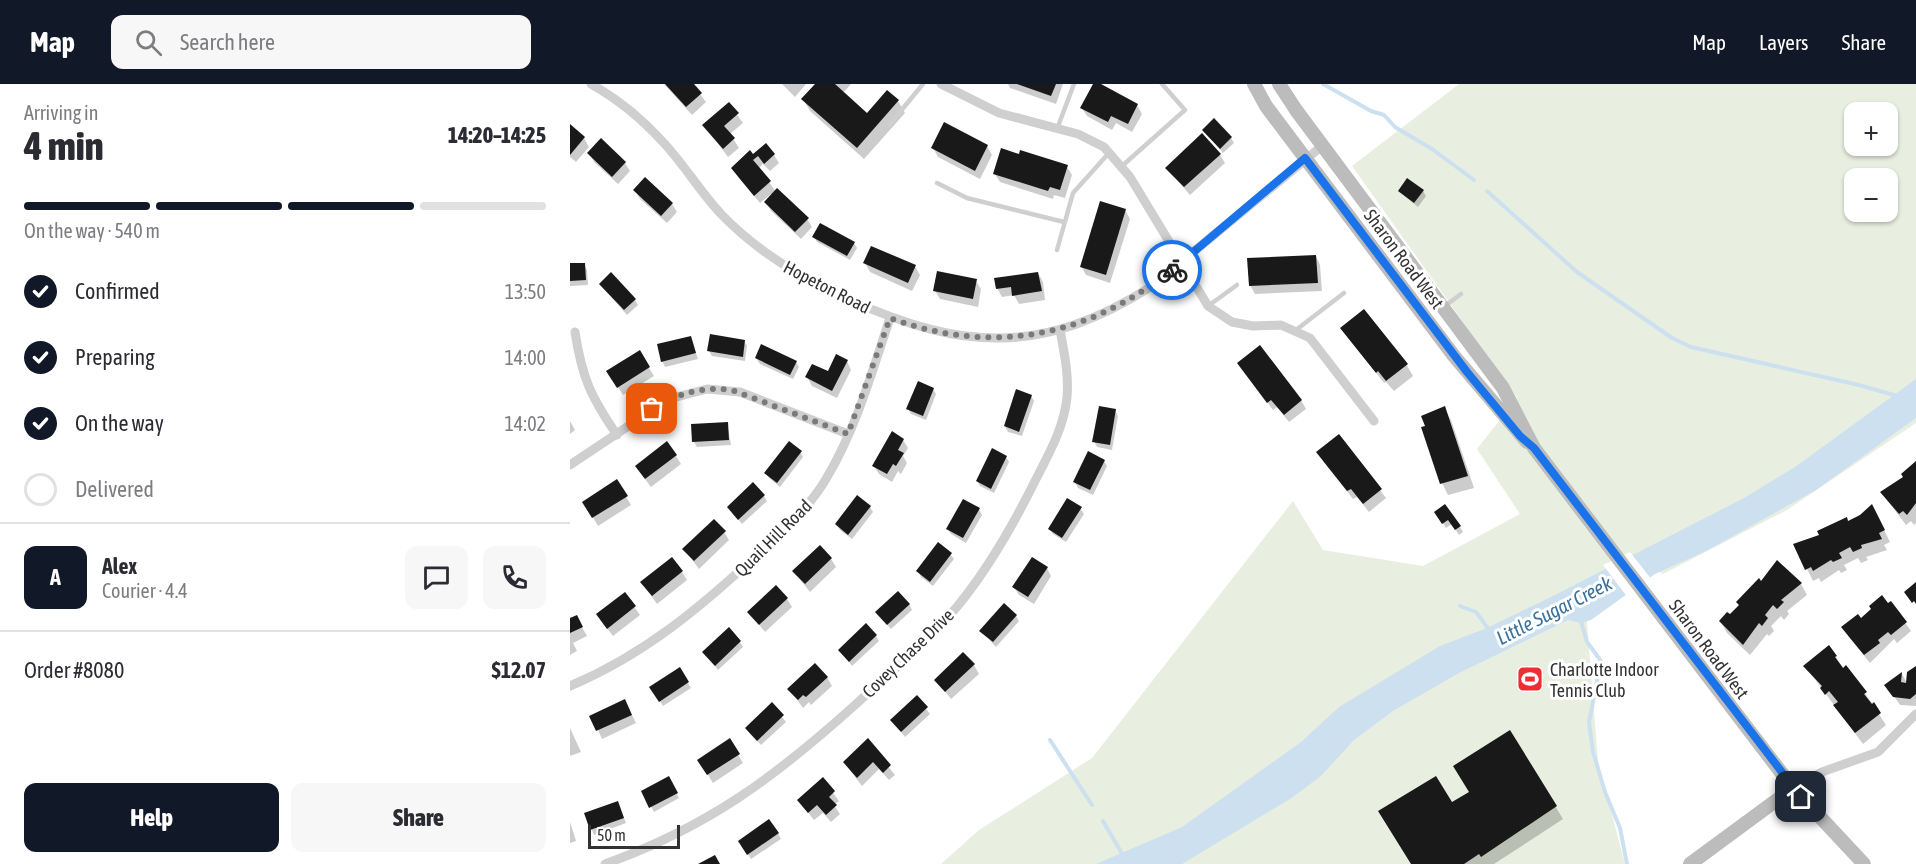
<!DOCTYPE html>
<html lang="en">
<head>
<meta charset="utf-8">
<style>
	:root { --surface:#fff; --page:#f7f7f7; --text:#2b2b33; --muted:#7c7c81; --line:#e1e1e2; --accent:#111827 }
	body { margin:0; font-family:"Asap Condensed",sans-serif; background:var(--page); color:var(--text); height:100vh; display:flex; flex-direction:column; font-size:22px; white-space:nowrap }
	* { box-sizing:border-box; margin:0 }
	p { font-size:20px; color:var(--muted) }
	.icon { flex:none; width:33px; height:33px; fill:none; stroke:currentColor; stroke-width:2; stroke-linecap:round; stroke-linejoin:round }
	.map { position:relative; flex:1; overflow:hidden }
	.side { display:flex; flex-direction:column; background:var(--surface); width:570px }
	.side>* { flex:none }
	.fabs { position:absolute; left:1274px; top:18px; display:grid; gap:12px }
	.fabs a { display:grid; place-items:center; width:54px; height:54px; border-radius:12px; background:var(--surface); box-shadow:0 2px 4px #0004; font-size:30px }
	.scale { position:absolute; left:18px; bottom:15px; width:92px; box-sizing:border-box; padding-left:6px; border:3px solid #323232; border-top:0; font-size:16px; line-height:21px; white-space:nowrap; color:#323232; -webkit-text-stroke:4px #fff; paint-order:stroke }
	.pin { position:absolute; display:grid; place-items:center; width:51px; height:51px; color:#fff; margin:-26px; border-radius:12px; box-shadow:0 3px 9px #0006 }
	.courier { position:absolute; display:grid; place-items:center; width:60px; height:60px; margin:-30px; border:4px solid #1a73e8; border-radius:50%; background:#fff; color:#222; box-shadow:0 2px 8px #0007 }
	.overview em { font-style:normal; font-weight:800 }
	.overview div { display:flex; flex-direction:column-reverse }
	.overview { display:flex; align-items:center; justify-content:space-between; height:102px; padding:0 24px }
	h1 { font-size:39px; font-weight:800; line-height:45px }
	.bar { display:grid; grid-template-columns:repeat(4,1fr); gap:9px 6px; align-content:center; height:72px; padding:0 24px }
	.bar i { height:8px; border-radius:4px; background:var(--line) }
	.bar .active { background:var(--accent) }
	.bar p { grid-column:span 4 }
	.line { display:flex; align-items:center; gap:15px; padding:0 24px; border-top:2px solid var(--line) }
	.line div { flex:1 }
	.round { display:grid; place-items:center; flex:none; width:63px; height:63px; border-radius:12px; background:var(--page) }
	ol { padding:0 24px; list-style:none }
	li { display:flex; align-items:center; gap:18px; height:66px }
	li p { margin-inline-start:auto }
	li .icon { padding:6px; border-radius:50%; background:var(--accent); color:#fff; stroke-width:4 }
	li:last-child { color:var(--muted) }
	li i { width:33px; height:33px; border:3px solid var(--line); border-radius:50% }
	.primary-button { display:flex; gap:12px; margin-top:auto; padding:12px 24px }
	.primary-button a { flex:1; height:69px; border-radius:12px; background:var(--accent); color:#fff; font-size:24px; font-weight:800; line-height:69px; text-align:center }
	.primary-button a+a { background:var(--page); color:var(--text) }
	header { display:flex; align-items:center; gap:36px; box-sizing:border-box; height:84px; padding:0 30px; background:var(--accent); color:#fff }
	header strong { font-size:28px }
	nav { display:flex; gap:33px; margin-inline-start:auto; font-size:21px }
	.search { width:420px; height:54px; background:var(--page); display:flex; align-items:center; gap:15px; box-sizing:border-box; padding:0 21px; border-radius:12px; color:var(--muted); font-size:22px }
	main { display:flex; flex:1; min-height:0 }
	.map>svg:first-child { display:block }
</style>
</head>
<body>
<header>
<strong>Map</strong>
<div class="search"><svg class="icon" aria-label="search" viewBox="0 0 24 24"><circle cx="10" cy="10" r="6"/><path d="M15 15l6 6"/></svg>Search here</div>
<nav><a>Map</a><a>Layers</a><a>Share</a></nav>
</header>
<main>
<section class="side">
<div class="overview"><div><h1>4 min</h1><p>Arriving in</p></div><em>14:20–14:25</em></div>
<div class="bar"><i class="active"></i><i class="active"></i><i class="active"></i><i></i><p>On the way · 540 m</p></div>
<ol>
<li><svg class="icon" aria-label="check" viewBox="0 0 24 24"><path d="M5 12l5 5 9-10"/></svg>Confirmed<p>13:50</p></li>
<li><svg class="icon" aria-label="check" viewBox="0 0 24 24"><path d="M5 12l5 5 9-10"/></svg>Preparing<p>14:00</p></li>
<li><svg class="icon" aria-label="check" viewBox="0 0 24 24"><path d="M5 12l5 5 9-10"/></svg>On the way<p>14:02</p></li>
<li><i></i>Delivered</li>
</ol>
<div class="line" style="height:108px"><b class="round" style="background:var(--accent);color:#fff">A</b><div><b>Alex</b><p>Courier · 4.4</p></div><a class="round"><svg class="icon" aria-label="chat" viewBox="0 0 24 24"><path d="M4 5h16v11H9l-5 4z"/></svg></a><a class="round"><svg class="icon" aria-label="phone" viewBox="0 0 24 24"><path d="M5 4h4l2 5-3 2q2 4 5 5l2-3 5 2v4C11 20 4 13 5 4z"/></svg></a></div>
<div class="line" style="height:78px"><div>Order #8080</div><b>$12.07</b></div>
<div class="primary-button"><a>Help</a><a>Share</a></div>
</section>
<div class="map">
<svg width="1346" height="780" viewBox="0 0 1346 780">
	<rect width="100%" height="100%" fill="#fff"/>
	<!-- green -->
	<path fill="#e8efe0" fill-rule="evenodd" d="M889 0H1346V339L1217 426 1093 490 1074 479 1015 513 1028 677 1055 780H371L409 746 522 674 723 417 753 466 853 482 950 430 907 365 947 314 782 82ZM1284 28H1317V62H1284ZM1284 94H1317V128H1284Z"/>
	<!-- water -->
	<path fill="#cce0ef" d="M1346 295V334L1246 406 1136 467 1085 490 1021 536 1011 539 998 536 889 589 823 627 784 656 751 692 723 713 612 780H526L612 743 731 658 769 623 870 562 917 544 981 513 1174 414 1225 383Z"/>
	<!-- pier -->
	<path fill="#fff" d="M1060 468 1082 496 1058 514 1033 481Z"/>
	<!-- shadow -->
	<g fill="#0003">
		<path d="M94 0H122L136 18 122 31Z"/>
		<path d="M212 0H236L225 13Z"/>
		<path d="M247 0H281L273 9 297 31 318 8 328 17 335 29 294 75 240 27 233 15Z"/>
		<path d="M438 0H493L486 20 440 4Z"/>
		<path d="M525 0 567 21 572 30 562 48 546 39 542 46 517 32 512 24Z"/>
		<path d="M159 20 173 39 160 50 169 64 158 73 134 41Z"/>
		<path d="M0 42 14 54 19 63 6 78 0 73Z"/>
		<path d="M634 46 661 54 664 59 653 69Z"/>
		<path d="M417 62 422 71 410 95 368 73 363 64Z"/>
		<path d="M19 69 55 79 60 87 48 100 24 78Z"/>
		<path d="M204 71 209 79 200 87 193 80 189 84 206 108 237 135 242 143 231 155 201 127 196 118 202 112 201 110 190 119 168 93 183 72Z"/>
		<path d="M650 71 655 79 620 111 597 84Z"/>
		<path d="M497 83 502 91 495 114 484 111 483 115 430 98 425 90Z"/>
		<path d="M65 106 102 120 107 128 97 139 70 115Z"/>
		<path d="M829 107H853L856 112 848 123Z"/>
		<path d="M555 126 560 135 540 199 516 191 511 182Z"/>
		<path d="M244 153 284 159 287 164 280 176 247 158Z"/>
		<path d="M746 172 750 181 752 207 685 210 680 201Z"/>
		<path d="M295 179 345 182 350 191 342 207 300 188Z"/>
		<path d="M0 181H14L17 186 18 201 0 202Z"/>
		<path d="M468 189 473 198 475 216 449 220 444 211 432 213 427 204Z"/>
		<path d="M406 197 411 205 408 223 370 215 365 207Z"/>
		<path d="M30 200 65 216 68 221 57 231Z"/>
		<path d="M772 245 836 280 843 292 824 307 816 298 814 299Z"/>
		<path d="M121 254 128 275 95 283 92 277Z"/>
		<path d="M174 257 177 262 175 277 142 272 139 267Z"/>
		<path d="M69 268 84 292 53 311 38 288Z"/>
		<path d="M186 274 226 278 229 283 223 295 190 280Z"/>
		<path d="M277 277 281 286 267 314 242 302 237 293 258 289Z"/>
		<path d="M674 287 731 316 736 325 719 338 707 323 703 326Z"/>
		<path d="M363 305 366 310 356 336 341 330 338 325Z"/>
		<path d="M461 312 464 317 452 352 438 348 435 342Z"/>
		<path d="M874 324 881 336 904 404 878 411 872 399Z"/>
		<path d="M545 326 548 332 542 366 527 363 524 357Z"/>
		<path d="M0 337 5 346 0 350Z"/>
		<path d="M157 339 161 361 127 363 124 358Z"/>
		<path d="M769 352 816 414 799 428 787 413 783 415 753 377Z"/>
		<path d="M333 356 338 364 333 372 337 379 331 390 328 387 322 398 309 390 304 382Z"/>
		<path d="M230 368 233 373 210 403 199 394 196 389Z"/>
		<path d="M106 372 111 380 81 403 72 391Z"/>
		<path d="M436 373 439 378 424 409 410 402 407 397Z"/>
		<path d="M534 377 537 382 523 411 508 404 505 398Z"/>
		<path d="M1346 379V439L1344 441 1341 437 1336 441 1312 409 1324 403Z"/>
		<path d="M47 398 61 421 28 442 14 418Z"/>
		<path d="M194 412 197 417 172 440 159 424Z"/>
		<path d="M300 423 303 428 282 455 270 446 266 440Z"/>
		<path d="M510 424 514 430 496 458 483 450 480 445Z"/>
		<path d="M409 425 412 431 396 459 381 450 378 445Z"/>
		<path d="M866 428 890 443 893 448 889 451 882 440 876 444Z"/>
		<path d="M1308 434 1320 458 1314 461 1317 466 1296 473 1298 476 1291 479 1288 474 1274 481 1277 486 1271 489 1269 486 1251 498 1249 494 1243 497 1225 461Z"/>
		<path d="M154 448 159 456 129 485 114 465Z"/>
		<path d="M380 470 384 475 363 502 351 493 348 487Z"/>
		<path d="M261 475 266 483 240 508 224 488Z"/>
		<path d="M477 484 481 492 464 520 449 511 444 503Z"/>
		<path d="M112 488 117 496 87 520 72 499Z"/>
		<path d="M1192 499 1231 500 1237 511 1217 527 1219 530 1214 536 1211 532 1201 542 1204 547 1199 552 1197 550 1180 571 1157 549 1151 538 1160 533Z"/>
		<path d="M55 510 70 531 43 552 33 539Z"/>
		<path d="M217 515 222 523 195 548 179 528Z"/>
		<path d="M1321 519 1341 547 1327 559 1324 555 1300 579 1278 552 1291 536Z"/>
		<path d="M339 520 342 526 321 545 307 529Z"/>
		<path d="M446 532 449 537 426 563 411 547Z"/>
		<path d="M6 533 17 552 3 559 7 567 0 571V536Z"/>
		<path d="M306 552 309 557 282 582 270 566Z"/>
		<path d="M170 558 173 563 148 586 134 568Z"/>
		<path d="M1259 563 1274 585 1295 609 1316 641 1293 660 1235 582Z"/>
		<path d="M404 581 409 590 381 615 366 596Z"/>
		<path d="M1346 584V622L1330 621 1316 601 1332 590 1337 599Z"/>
		<path d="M109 585 121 604 93 622 81 603Z"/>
		<path d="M257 593 262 602 241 621 239 618 233 624 219 605Z"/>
		<path d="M347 613 360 630 335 653 322 637Z"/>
		<path d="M55 617 66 639 32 655 28 646Z"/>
		<path d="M202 620 216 638 191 661 180 649Z"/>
		<path d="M0 644 11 668 0 672Z"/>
		<path d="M940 648 993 735 924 780H842L882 720 901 709Z"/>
		<path d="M159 656 173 679 143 699 129 676Z"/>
		<path d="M298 657 325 691 319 696 309 685 292 702 274 678Z"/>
		<path d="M98 694 109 714 84 728 73 708Z"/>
		<path d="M253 695 269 717 264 721 270 730 261 738 253 729 244 736 229 717Z"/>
		<path d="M50 724 56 739 24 751 16 730Z"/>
		<path d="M0 738 6 757 0 759Z"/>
		<path d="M208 749 211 755 181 775 173 762Z"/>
	</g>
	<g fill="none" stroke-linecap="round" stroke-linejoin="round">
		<!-- stream -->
		<g stroke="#cce0ef" stroke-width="4">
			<path d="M753 0 801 27 814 31 825 43 862 65 904 96"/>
			<path d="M917 107 1007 188 1102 254 1121 263 1289 301 1327 312"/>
			<path d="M890 522 906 528 920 547"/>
			<path d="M1010 534 1017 558 1031 577 1019 638 1023 668 1035 708 1050 744 1057 780"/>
			<path d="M480 656 522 721"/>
			<path d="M533 737 558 780"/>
		</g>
	</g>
	<!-- building -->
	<g fill="#191919">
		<path d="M95 0H124L132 9 116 23Z"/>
		<path d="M245 0H265L297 29 317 6 329 16 287 64 231 15Z"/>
		<path d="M447 0H486L481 12Z"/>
		<path d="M523 0H531L568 20 558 40 541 32 538 38 510 24Z"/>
		<path d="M159 18 169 29 154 42 165 54 153 65 132 41Z"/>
		<path d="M644 34 662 53 650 65 632 46Z"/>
		<path d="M374 38 418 61 405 87 361 64Z"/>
		<path d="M0 40 15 53 0 71Z"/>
		<path d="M632 49 651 70 614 103 595 84Z"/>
		<path d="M31 54 56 78 42 93 17 69Z"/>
		<path d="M196 59 205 70 194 80 188 72 183 76 201 97 184 112 161 84 180 66 183 70Z"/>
		<path d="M431 64 449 70 450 66 498 81 490 106 480 103 478 107 423 90Z"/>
		<path d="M75 93 103 119 91 132 63 106Z"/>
		<path d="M837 94 854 106 844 119 828 107Z"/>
		<path d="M207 104 239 134 225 148 194 118Z"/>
		<path d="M530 117 556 125 536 191 510 183Z"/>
		<path d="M250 139 285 158 277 172 242 153Z"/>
		<path d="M301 162 346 181 338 199 293 179Z"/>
		<path d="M746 171 748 199 679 202 677 174Z"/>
		<path d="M0 179H15L16 196 0 197Z"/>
		<path d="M367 187 407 195 403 215 363 207Z"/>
		<path d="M41 188 66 215 54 226 29 200Z"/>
		<path d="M468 188 472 207 442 212 441 203 426 205 424 194Z"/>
		<path d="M794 225 838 280 816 297 808 287 806 289 770 244Z"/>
		<path d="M140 250 175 256 173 273 137 267Z"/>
		<path d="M121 252 126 269 91 278 87 260Z"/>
		<path d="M191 260 227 277 220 291 185 274Z"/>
		<path d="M690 261 732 316 714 331 701 316 697 319 667 279Z"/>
		<path d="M70 266 80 283 47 304 36 287Z"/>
		<path d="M266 270 278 276 262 307 235 293 242 280 258 287Z"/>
		<path d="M348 297 364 304 353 332 336 325Z"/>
		<path d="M446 305 462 311 449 348 434 342Z"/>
		<path d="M529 322 546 325 540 361 522 358Z"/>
		<path d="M875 322 898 392 870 400 851 343 855 342 851 332Z"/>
		<path d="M158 338 159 356 122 358 121 340Z"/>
		<path d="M322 347 334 355 328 366 334 369 326 382 323 380 317 390 302 382Z"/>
		<path d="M769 350 812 405 793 420 781 405 777 407 746 368Z"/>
		<path d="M97 357 107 371 75 395 65 382Z"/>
		<path d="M219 357 232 367 207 399 194 389Z"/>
		<path d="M422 364 437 372 421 405 406 397Z"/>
		<path d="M518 367 535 376 520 406 503 398Z"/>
		<path d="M1346 377V419L1337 431 1333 427 1329 430 1310 408 1333 393 1331 390Z"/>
		<path d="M47 395 58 412 22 434 12 418Z"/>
		<path d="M183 398 195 411 168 436 157 423Z"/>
		<path d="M287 411 301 422 278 451 265 440Z"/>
		<path d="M497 414 512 423 492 454 478 445Z"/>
		<path d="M393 415 410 424 393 454 376 445Z"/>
		<path d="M875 420 891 442 885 446 878 436 872 440 864 428Z"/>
		<path d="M1302 420 1315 446 1309 449 1312 455 1291 461 1292 464 1283 468 1280 463 1269 469 1272 474 1263 478 1261 476 1243 487 1241 483 1235 486 1223 460 1249 451 1247 447 1277 433 1278 437 1290 431Z"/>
		<path d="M144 435 156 447 124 477 112 465Z"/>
		<path d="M368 458 382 469 360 498 346 487Z"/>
		<path d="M250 461 262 474 235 500 222 487Z"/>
		<path d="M102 473 113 487 82 512 70 498Z"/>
		<path d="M462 473 478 483 458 513 442 503Z"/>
		<path d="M1207 476 1232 499 1211 516 1214 518 1207 525 1203 521 1195 531 1198 534 1192 542 1189 539 1173 561 1149 537 1157 528 1160 530 1169 521 1166 518 1189 494 1191 497Z"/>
		<path d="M1346 498V520L1344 517 1342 519 1334 508Z"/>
		<path d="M206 501 218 514 189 541 177 528Z"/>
		<path d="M328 507 340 520 317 541 305 528Z"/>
		<path d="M55 508 66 522 37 545 26 530Z"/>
		<path d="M1312 511 1318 519 1321 517 1337 538 1321 551 1318 548 1308 556 1310 559 1294 571 1271 543 1288 530 1291 534 1301 525 1299 522Z"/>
		<path d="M434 519 447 531 423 558 409 547Z"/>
		<path d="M7 531 13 543 0 549V534Z"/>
		<path d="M296 539 307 551 279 578 268 566Z"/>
		<path d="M159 543 171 557 145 582 132 568Z"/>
		<path d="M1259 561 1267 572 1265 573 1273 584 1276 581 1297 608 1294 610 1302 620 1304 618 1311 629 1285 649 1263 621 1268 618 1259 607 1255 611 1250 604 1252 602 1233 582Z"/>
		<path d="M393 568 405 580 375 608 364 596Z"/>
		<path d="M245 579 258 593 236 613 233 611 228 616 217 605Z"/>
		<path d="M1346 582V610L1340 615 1323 613 1314 601 1332 588 1331 598 1336 599 1337 588Z"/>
		<path d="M110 583 119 598 89 618 79 603Z"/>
		<path d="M347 611 358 623 331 648 320 636Z"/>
		<path d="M55 615 62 631 26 647 19 632Z"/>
		<path d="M202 618 214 631 187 657 175 644Z"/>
		<path d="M940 646 987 722 911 773 909 770 894 780H841L808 727 866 692 882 718 899 708 883 682Z"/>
		<path d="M160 654 170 670 137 691 127 676Z"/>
		<path d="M298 654 321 681 313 689 303 678 287 694 273 678Z"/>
		<path d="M99 692 108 709 79 724 71 707Z"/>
		<path d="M253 693 265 707 259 713 267 721 256 731 247 721 238 729 227 716Z"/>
		<path d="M48 717 54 734 20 746 14 729Z"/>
		<path d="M199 735 209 749 177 771 168 757Z"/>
		<path d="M145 771 150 780H128Z"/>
	</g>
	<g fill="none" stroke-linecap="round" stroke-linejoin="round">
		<!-- lane -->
		<g stroke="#cfcfcf" stroke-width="4.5">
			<path d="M320 40 353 0"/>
			<path d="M487 45 504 0"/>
			<path d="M552 82 615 26 592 0"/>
			<path d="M367 99 397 114 494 138"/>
			<path d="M487 166 503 109 538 70"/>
			<path d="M638 222 667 201"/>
			<path d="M875 222 891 210"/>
			<path d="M726 246 774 209"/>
		</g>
		<!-- street -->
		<g stroke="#cfcfcf" stroke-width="9">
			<path d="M21 0C48 15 71 34 92 57 114 80 130 108 152 131 189 169 232 194 280 216 394 267 474 271 582 202L752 62"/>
			<path d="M371 0 429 29 508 50 534 63 560 93 638 222 662 238 683 242 711 241 740 254 804 337"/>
			<path d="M5 248C12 294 21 313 47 351"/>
			<path d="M0 381 99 315 137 305 170 308 278 350"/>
			<path d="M0 602C74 571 131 523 189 469 213 446 239 424 256 395 286 345 302 288 320 234"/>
			<path d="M1223 704 1252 688 1308 668 1346 630"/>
			<path d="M35 780C138 743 205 693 285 621 317 591 351 564 380 531 414 492 440 447 463 401 477 373 494 345 497 313 499 290 494 268 490 246"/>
		</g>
		<!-- secondary -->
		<g stroke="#bcbcbc" stroke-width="14">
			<path d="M684 0 696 22 884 272 957 358"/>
			<path d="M709 0 726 26 933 304 964 364 1223 704 1294 780"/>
			<path d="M1120 780 1223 704"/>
		</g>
	</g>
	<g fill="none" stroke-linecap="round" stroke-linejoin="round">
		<!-- done -->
		<path stroke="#7a7a7a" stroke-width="6" stroke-dasharray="0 10.8" d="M82 325C107 310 132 302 162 306L278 350 320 234C423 272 517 253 602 186"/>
		<!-- route -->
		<path stroke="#1a73e8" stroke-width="8" d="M602 186 735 74 897 288 950 352 964 364 1231 713"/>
	</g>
	<!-- icons -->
	<defs>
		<symbol id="stadium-square" viewBox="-11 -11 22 22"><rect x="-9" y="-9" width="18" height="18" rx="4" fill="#f02d34" stroke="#fff"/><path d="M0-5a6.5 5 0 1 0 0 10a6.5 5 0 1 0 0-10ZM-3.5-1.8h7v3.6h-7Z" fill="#fff"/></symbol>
	</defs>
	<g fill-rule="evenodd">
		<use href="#stadium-square" x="945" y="580" width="30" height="30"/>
	</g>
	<g text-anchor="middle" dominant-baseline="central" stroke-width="6" stroke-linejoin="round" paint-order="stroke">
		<!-- street labels -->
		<g font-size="18" fill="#323232" stroke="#fff">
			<text transform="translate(834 175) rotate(53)">Sharon Road West</text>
			<text transform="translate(257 203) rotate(27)">Hopeton Road</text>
			<text transform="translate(203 454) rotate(-45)">Quail Hill Road</text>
			<text transform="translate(1139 565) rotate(53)">Sharon Road West</text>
			<text transform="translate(338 569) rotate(-44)">Covey Chase Drive</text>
		</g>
		<!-- poi labels -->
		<g font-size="18" fill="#323232" stroke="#fff" text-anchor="start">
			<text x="980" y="585">Charlotte Indoor<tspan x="980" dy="21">Tennis Club</tspan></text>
		</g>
		<!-- water labels -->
		<g font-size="20" font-style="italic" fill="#39719b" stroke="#fff">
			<text transform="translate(984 526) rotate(-27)">Little Sugar Creek</text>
		</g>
	</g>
</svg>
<div class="fabs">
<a>+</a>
<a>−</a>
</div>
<div class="scale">50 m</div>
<div class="pin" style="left:82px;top:325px;background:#ea580c"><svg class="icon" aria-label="bag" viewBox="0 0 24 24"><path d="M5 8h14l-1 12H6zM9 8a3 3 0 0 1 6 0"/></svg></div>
<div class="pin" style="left:1231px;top:713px;background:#1f2937"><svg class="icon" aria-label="home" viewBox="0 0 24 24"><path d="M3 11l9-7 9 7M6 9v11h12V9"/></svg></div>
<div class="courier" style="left:602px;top:186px"><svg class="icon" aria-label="bike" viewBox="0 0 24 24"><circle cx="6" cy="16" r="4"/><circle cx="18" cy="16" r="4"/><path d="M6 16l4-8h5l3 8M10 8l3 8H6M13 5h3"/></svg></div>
</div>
</main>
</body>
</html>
